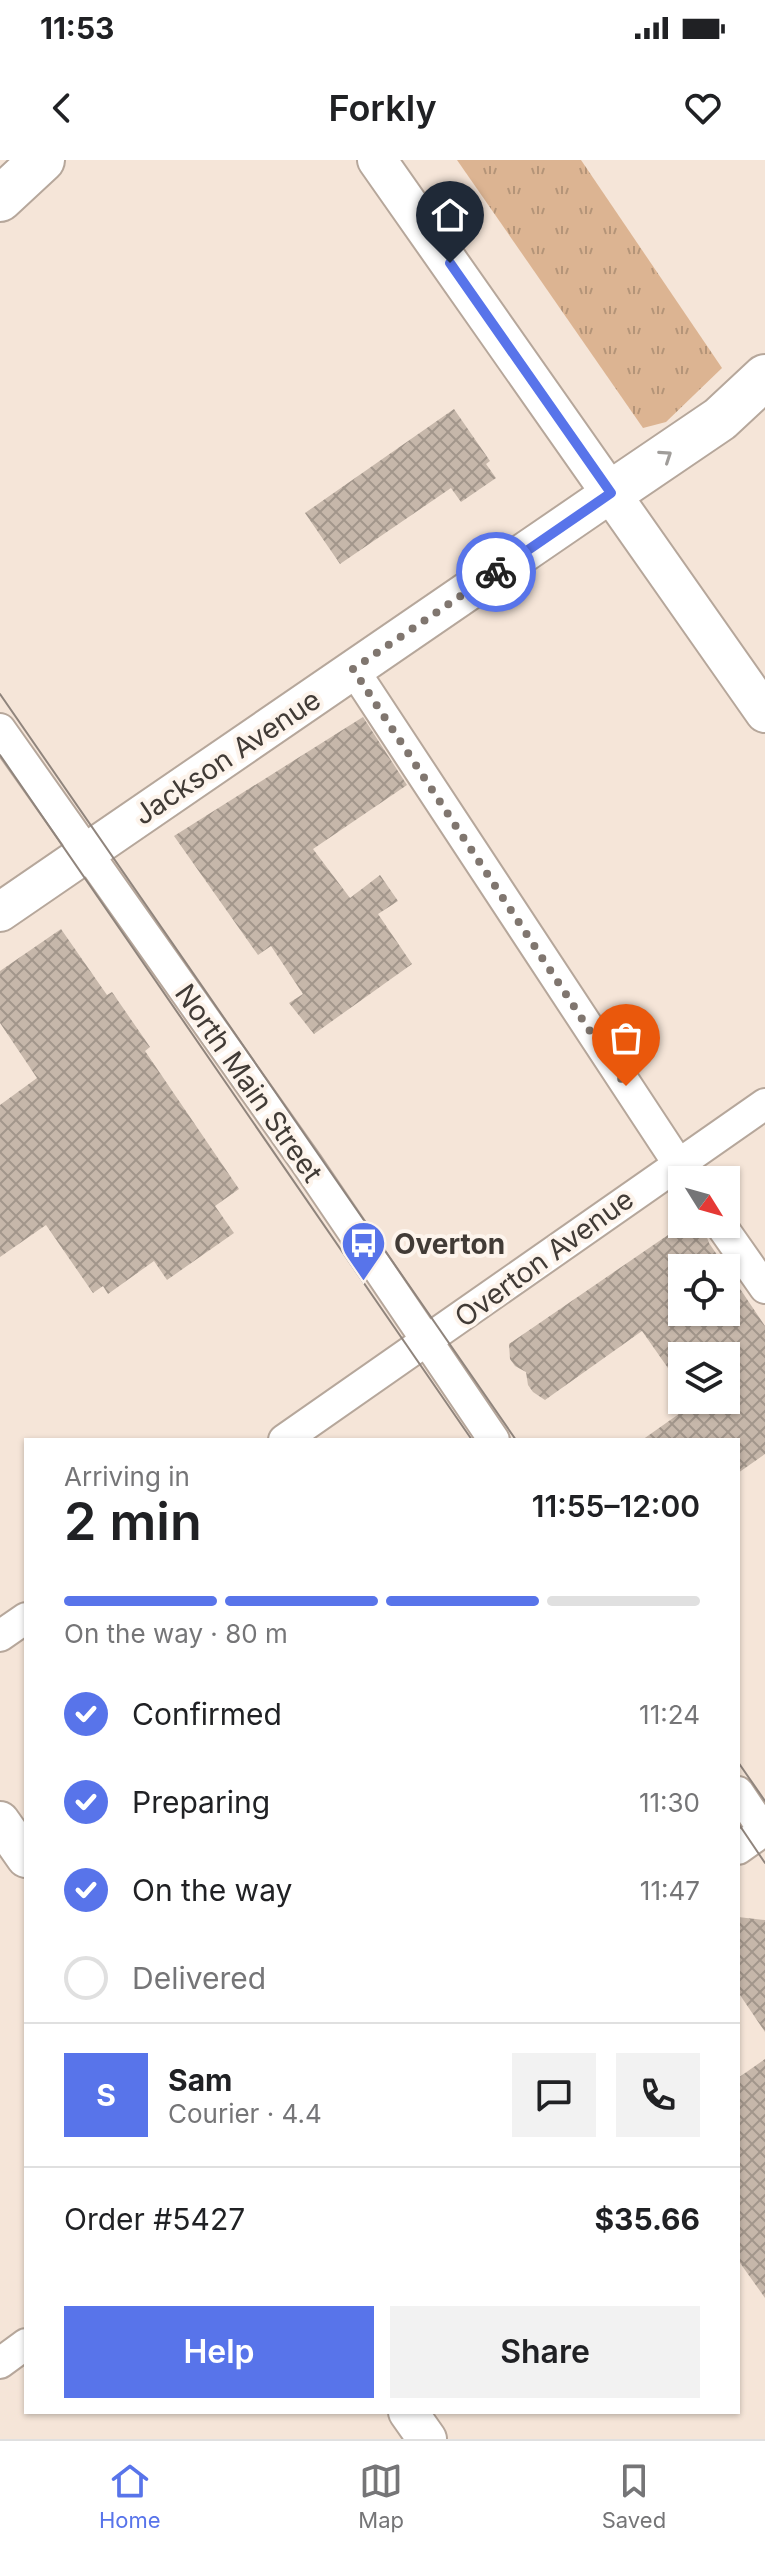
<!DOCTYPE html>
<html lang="en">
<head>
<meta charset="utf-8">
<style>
	:root { --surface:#fff; --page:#f2f2f2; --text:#202124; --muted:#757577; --line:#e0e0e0; --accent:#5874ea }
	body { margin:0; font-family:Inter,sans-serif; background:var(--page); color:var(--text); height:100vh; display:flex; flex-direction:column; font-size:30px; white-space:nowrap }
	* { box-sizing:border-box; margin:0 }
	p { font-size:26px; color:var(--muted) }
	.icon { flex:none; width:44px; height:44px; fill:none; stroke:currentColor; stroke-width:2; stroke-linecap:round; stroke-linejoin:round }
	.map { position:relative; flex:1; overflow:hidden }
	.drawer { position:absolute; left:24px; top:1278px; width:716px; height:976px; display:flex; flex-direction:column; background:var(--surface); border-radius:0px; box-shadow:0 2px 6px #0004 }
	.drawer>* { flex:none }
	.needle { width:52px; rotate:127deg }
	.controls { position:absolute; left:668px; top:1006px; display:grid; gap:16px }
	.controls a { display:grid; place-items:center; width:72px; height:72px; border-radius:0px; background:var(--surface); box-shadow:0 2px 6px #0004; font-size:40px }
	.pin { position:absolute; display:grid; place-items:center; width:68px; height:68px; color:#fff; margin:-82px -34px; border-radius:50% 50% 50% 0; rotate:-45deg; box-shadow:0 0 8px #0007 }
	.pin .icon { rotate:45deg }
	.courier { position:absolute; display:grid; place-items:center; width:80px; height:80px; margin:-40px; border:6px solid #5874ea; border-radius:50%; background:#fff; color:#222; box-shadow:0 2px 10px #0007 }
	.summary em { font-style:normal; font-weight:600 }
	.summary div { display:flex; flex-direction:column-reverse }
	.summary { display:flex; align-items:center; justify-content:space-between; height:136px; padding:0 40px }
	h1 { font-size:52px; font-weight:600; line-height:60px }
	.bar { display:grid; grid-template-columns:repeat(4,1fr); gap:12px 8px; align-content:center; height:96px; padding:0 40px }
	.bar i { height:10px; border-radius:6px; background:var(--line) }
	.bar .active { background:var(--accent) }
	.bar p { grid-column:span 4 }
	.line { display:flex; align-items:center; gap:20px; padding:0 40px; border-top:2px solid var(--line) }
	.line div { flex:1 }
	.round { display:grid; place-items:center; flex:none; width:84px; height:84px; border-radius:0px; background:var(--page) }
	ol { padding:0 40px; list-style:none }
	li { display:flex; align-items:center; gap:24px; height:88px }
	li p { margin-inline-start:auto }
	li .icon { padding:8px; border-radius:50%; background:var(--accent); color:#fff; stroke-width:4 }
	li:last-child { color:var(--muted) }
	li i { width:44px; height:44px; border:4px solid var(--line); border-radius:50% }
	.primary-button { display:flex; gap:16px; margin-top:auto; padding:16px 40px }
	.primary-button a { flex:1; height:92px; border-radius:0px; background:var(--accent); color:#fff; font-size:32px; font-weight:600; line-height:92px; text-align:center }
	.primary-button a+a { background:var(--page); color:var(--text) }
	.status { display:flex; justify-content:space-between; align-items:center; height:56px; padding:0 40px; background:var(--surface); direction:ltr }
	.status svg { height:22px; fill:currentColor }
	header { display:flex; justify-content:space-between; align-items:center; height:104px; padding:0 40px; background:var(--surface); font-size:36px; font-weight:600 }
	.tab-bar { display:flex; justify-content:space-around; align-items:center; height:112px; border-top:2px solid var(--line); background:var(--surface); font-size:22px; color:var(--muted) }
	.tab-bar a { display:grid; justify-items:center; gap:4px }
	.tab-bar .active { color:var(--accent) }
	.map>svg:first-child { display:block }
</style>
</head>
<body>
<div class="status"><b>11:53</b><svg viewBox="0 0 49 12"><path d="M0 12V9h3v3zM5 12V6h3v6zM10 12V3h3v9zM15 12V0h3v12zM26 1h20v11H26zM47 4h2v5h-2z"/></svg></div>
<header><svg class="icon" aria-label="back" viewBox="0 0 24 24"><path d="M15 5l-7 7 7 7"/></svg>Forkly<svg class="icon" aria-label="heart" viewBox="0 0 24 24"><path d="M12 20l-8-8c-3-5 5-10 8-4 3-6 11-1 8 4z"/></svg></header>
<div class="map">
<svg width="765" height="2279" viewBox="0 0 765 2279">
	<defs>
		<pattern id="grass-tufts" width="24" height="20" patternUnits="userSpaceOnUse" patternTransform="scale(2)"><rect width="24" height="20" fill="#dcb492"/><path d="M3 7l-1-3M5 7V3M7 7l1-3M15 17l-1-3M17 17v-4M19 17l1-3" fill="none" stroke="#b49478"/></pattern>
		<pattern id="building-cross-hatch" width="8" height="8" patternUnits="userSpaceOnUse" patternTransform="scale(2)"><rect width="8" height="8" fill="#c6b7aa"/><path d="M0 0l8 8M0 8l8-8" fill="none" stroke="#a2968b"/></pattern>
	</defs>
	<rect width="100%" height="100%" fill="#f5e5d8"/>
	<!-- grass -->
	<path fill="url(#grass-tufts)" d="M457 0H581L722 208 666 262 643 268Z"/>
	<!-- building -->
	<g fill="url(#building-cross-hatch)">
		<path d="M454 249 490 301 486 304 496 318 461 342 451 328 340 404 305 353Z"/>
		<path d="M363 557 407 625 313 689 350 738 380 715 398 741 378 754 412 804 314 874 289 843 303 834 271 786 258 795 174 676Z"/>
		<path d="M61 769 107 835 112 832 150 887 145 891 239 1029 215 1046 234 1073 167 1120 154 1101 108 1134 103 1126 93 1133 46 1065 0 1097V945L37 918 0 863V811Z"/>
		<path d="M684 1064H702L709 1083 726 1108H682V1152H726V1108L765 1166V1294L738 1313V1280H642L693 1244 690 1240H726V1196H682V1228L642 1171 545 1240 533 1232 528 1225 526 1212 515 1206 510 1199 509 1184Z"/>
		<path d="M738 1757 765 1760V1872L738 1832Z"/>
		<path d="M765 1899V2138L738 2100V1918Z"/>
	</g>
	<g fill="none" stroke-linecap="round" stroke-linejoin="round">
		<defs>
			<g id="minor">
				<path d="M353 509 689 1020"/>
				<path d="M0 569 307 1004 494 1280"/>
				<path d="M720 1064 765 1128"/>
				<path d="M284 1280 765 944"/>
				<path d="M0 1476 26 1458"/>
				<path d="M738 1632 765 1672"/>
				<path d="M738 1689 765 1670"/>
				<path d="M0 2203 26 2184"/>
			</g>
			<g id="tertiary">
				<path d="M377 0 765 553"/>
				<path d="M0 752 611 333"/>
				<path d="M0 1661 26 1698"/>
				<path d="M408 2252 427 2279"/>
			</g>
			<g id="motorway">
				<path d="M0 39 42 0"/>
				<path d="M611 333 720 259 765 217"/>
			</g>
		</defs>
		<!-- minor casing -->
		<use href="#minor" stroke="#b6a79b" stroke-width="34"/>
		<!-- tertiary casing -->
		<use href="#tertiary" stroke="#b6a79b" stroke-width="42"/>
		<!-- motorway casing -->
		<use href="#motorway" stroke="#b6a79b" stroke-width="48"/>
		<!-- minor -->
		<use href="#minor" stroke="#fff" stroke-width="30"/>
		<!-- tertiary -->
		<use href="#tertiary" stroke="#fff" stroke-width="38"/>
		<!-- motorway -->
		<use href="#motorway" stroke="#fff" stroke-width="44"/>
		<!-- tram -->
		<g stroke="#90857d" stroke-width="2">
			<path d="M0 534 516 1280"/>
			<path d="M0 595 472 1280"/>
			<path d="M738 1602 765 1641"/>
			<path d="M738 1663 765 1703"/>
		</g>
	</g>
	<!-- one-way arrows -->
	<defs><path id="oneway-chevron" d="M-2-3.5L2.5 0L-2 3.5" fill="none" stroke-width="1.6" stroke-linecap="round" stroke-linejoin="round" transform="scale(2)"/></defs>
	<use stroke="#a09d9a" href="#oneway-chevron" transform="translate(666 296) rotate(-34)"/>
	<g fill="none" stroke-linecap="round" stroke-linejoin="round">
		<!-- done -->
		<path stroke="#80766f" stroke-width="8" stroke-dasharray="0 14.4" d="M496 412 353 509 626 926"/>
		<!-- route -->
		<path stroke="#5874ea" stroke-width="10" d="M450 103 611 333 496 412"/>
	</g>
	<!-- icons -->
	<defs>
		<symbol id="bus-pin" viewBox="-11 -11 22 30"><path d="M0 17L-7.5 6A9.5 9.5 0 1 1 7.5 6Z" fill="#5874ea" stroke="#fdf4ec"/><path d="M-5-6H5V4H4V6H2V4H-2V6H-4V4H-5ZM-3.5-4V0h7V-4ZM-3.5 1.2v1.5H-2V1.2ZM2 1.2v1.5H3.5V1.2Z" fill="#fff"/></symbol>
	</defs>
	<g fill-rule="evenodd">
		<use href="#bus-pin" x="338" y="1058" width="51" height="69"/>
	</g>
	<g text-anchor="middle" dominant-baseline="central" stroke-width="8" stroke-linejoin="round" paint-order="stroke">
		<!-- street labels -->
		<g font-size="28" fill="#413b36" stroke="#fdf4ec">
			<text transform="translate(227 597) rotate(-34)">Jackson Avenue</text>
			<text transform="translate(249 923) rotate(55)">North Main Street</text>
			<text transform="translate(544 1098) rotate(-36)">Overton Avenue</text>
		</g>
		<!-- poi labels -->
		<g font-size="28" font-weight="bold" fill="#413b36" stroke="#fdf4ec" text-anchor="start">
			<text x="394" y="1084">Overton</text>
		</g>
	</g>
</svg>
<div class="controls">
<a><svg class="needle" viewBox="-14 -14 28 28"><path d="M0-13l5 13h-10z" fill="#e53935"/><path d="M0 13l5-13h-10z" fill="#757577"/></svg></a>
<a><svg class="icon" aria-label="locate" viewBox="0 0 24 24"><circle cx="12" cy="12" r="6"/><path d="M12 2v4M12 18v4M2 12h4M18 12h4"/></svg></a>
<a><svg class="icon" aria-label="layers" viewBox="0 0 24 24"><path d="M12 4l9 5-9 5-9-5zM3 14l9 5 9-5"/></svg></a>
</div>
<div class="pin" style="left:626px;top:926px;background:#ea580c"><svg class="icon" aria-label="bag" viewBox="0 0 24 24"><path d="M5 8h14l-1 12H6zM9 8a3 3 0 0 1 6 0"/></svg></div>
<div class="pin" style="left:450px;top:103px;background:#1f2937"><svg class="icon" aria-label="home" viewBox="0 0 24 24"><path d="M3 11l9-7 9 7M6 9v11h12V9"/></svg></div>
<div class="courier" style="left:496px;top:412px"><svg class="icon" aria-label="bike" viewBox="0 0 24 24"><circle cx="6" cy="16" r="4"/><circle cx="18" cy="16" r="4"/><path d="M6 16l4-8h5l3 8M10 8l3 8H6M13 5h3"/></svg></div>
<section class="drawer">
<div class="summary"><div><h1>2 min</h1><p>Arriving in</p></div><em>11:55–12:00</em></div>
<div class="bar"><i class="active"></i><i class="active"></i><i class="active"></i><i></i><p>On the way · 80 m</p></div>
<ol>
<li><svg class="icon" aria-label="check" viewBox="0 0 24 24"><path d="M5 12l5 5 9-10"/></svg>Confirmed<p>11:24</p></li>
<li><svg class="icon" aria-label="check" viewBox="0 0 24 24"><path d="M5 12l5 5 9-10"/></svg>Preparing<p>11:30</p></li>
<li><svg class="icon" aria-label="check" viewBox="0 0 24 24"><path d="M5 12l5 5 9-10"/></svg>On the way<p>11:47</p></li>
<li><i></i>Delivered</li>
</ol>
<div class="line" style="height:144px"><b class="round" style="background:var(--accent);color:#fff">S</b><div><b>Sam</b><p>Courier · 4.4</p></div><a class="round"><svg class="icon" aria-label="chat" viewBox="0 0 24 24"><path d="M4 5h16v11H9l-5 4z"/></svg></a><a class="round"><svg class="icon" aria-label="phone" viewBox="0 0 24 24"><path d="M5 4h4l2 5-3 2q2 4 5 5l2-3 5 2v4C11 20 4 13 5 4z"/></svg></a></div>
<div class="line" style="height:104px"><div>Order #5427</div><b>$35.66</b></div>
<div class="primary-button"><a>Help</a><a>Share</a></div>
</section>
</div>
<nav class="tab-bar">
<a class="active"><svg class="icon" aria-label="home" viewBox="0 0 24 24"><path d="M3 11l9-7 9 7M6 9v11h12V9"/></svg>Home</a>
<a><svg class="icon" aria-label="map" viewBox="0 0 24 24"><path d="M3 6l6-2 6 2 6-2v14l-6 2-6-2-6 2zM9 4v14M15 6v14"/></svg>Map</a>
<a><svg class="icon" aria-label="saved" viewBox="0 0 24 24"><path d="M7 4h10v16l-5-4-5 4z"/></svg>Saved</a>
</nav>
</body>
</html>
